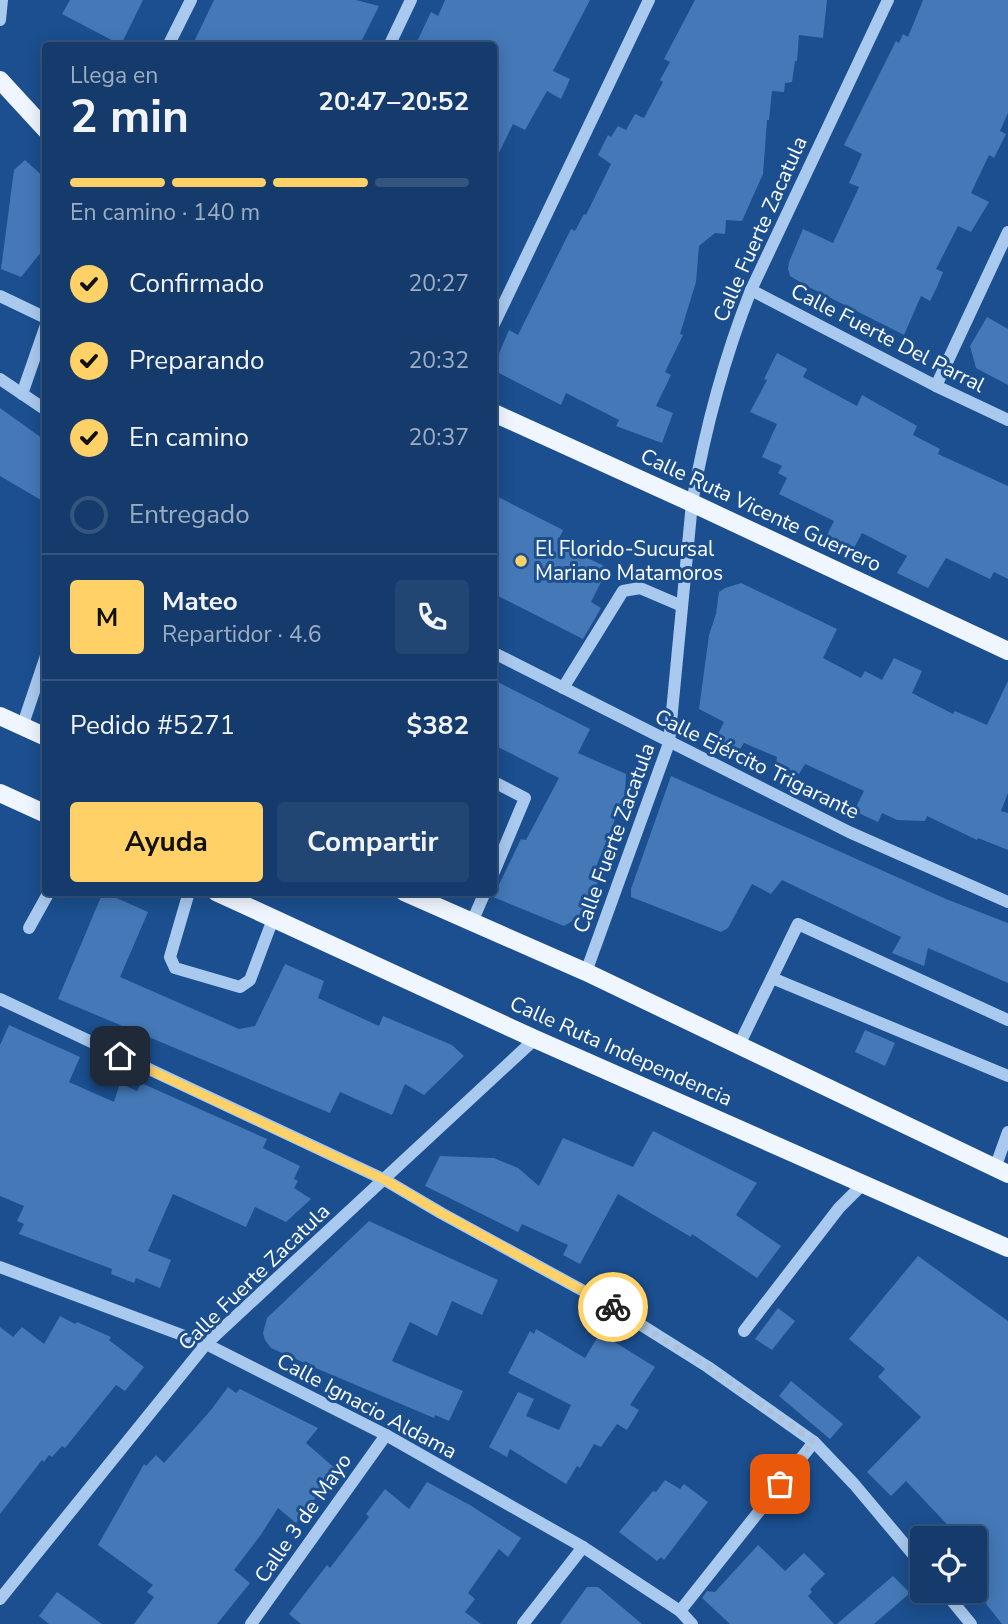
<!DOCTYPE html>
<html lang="es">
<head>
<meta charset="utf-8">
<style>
	:root { --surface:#143b6b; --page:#214673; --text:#f1f3f6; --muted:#9dadc1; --line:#33557e; --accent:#ffd166 }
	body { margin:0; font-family:"Nunito Sans",sans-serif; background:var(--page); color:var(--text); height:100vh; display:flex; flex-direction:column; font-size:26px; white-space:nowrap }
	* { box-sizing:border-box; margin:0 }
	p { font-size:23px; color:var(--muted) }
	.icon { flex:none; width:38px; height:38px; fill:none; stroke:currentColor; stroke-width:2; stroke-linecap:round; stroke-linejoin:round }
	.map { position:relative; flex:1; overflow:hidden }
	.panel { position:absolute; left:42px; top:42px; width:455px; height:854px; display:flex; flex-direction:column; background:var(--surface); border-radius:7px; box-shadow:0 4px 18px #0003,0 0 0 2px var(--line) }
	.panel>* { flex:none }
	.buttons { position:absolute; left:910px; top:1526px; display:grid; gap:14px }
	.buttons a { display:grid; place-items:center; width:77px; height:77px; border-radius:7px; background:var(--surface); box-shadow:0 4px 18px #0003,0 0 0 2px var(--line); font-size:35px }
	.pin { position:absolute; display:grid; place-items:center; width:60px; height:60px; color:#fff; margin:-30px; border-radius:14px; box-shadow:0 4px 10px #0006 }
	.courier { position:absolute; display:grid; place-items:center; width:70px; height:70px; margin:-35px; border:5px solid #ffd166; border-radius:50%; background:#fff; color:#222; box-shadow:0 2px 9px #0007 }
	.summary em { font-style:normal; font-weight:700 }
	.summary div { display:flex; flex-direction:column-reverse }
	.summary { display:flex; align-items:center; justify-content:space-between; height:119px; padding:0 28px }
	h1 { font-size:46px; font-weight:700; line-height:52px }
	.bar { display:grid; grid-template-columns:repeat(4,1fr); gap:10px 7px; align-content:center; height:84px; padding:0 28px }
	.bar i { height:9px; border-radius:5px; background:var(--line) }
	.bar .on { background:var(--accent) }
	.bar p { grid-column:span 4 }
	.line { display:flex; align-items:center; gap:18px; padding:0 28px; border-top:2px solid var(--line) }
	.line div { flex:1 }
	.round { display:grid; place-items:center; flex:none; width:74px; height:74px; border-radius:7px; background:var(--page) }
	ol { padding:0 28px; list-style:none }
	li { display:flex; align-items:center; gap:21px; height:77px }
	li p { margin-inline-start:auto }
	li .icon { padding:7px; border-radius:50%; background:var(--accent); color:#111; stroke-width:4 }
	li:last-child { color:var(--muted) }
	li i { width:38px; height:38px; border:4px solid var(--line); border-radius:50% }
	.primary-button { display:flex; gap:14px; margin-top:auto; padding:14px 28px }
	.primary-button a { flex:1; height:80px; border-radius:7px; background:var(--accent); color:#111; font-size:28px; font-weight:700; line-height:80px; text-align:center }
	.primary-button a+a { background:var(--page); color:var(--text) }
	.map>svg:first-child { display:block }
</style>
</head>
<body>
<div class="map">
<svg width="1008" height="1624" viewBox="0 0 1008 1624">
	<rect width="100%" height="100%" fill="#1b4f8f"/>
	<!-- building -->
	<g fill="#4478b7">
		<path d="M70 0H143L121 45 62 14Z"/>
		<path d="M214 0H356L379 6 359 46H192Z"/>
		<path d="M445 0H590L553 71 570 79 561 99 547 91 525 130 513 124 494 163V46H415L431 12 438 16Z"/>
		<path d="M695 0H827L823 38 799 35 797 61H795L792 82 785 83 784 92 772 91 769 120H767L763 174 742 221 726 220 725 234 715 233 699 246 696 282 680 334 683 335 665 372 671 375 656 406 673 413 662 443 616 426 619 420 566 393 561 405 499 373 494 365 509 330 518 335 571 229 575 231 584 214 586 215 611 164 598 155 608 135 611 137 618 126 626 130 635 114 644 118 663 82 660 80 670 62 664 59Z"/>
		<path d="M923 0H1008V113L1000 131 1006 134 994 158 989 155 971 193 989 202 971 232 958 226 936 269 943 272 937 287 930 301 921 296 904 335 805 285 790 276 788 269 789 262 803 229 833 243 859 187 849 183 862 154 844 145 896 41 899 43 903 34 908 37Z"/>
		<path d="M25 160 46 179V246L21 277 1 269 14 170Z"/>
		<path d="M987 317 1008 329V385L976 368 970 346Z"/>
		<path d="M777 353 807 369 803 377 857 406 862 395 917 426 913 435 940 449 938 454 1008 486V579L994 572 990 579 946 558 928 588 897 573 907 556 862 533 853 550 826 537 834 521 779 494 787 478 778 473 782 466 762 457 777 424 750 412 767 380 764 379Z"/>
		<path d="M0 408 46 441V503L0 476Z"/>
		<path d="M494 495 563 530 557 543 608 568 591 602 601 608 583 639 494 594Z"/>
		<path d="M741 583 837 629 823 658 861 678 865 671 882 680 894 658 922 671 912 693 953 714 955 711 987 725 1008 681V793L1001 811 1008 813V850L978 838 977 840 927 816 925 821 897 820 882 813 878 822 854 811 864 791 805 764 799 774 776 763 777 757 744 743 740 749 737 748 735 752 714 742 724 722 699 709 709 635 716 614 719 592 725 588Z"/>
		<path d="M494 680 590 729 578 753 626 774 625 794 594 872 598 882 584 914 564 926 493 897 521 839 526 840 559 778 494 745Z"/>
		<path d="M671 776 946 899 1008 923V983L928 948 924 966 892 953 901 937 782 880 771 894 752 884 728 928 721 932 631 897V889Z"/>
		<path d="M103 892 148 912 120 977 239 1029 255 1026 285 964 324 981 318 998 379 1026 383 1016 452 1045 464 1056 424 1095 405 1084 392 1115 340 1092 330 1113 58 999Z"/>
		<path d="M9 1025 80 1057 69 1082 114 1102 120 1083 137 1091 141 1083 267 1139 263 1148 300 1166 294 1179 298 1181 294 1188 311 1199 286 1222 255 1207 246 1227 173 1194 148 1251 171 1260 160 1288 136 1278 134 1283 111 1274 112 1269 19 1234 24 1224 17 1221 24 1206 0 1196V1045Z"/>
		<path d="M865 1030 895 1043 885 1066 855 1052Z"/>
		<path d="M653 1131 757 1183 736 1215 781 1246 757 1278 692 1234 691 1237 618 1194 580 1264 563 1255 568 1245 522 1224 518 1232 425 1186 440 1156 494 1158 518 1168 539 1186 563 1138 633 1167Z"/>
		<path d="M369 1221 498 1280 482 1315 452 1301 437 1336 410 1322 392 1361 463 1391 449 1421 435 1415 434 1418 318 1369 271 1348 265 1340 263 1333 267 1318Z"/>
		<path d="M918 1256 1008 1321V1624H1002L975 1590V1538H960L906 1481 891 1496 867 1472 921 1417 878 1377 885 1369 849 1339Z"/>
		<path d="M778 1308 795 1321 772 1350 755 1339Z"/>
		<path d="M60 1316 75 1324 77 1322 111 1337 109 1340 144 1367 125 1391 116 1385 65 1448 62 1446 52 1457 49 1455 44 1462 42 1460 0 1514V1327L13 1337 22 1327 44 1344Z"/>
		<path d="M536 1329 585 1358 600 1333 655 1367 630 1405 639 1410 627 1430 617 1424 601 1447 594 1444 580 1468 577 1466 566 1484 510 1449 507 1457 489 1447 518 1392 534 1399 526 1416 559 1430 571 1405 508 1373 530 1331 534 1334Z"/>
		<path d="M791 1381 843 1424 830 1439 779 1396Z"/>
		<path d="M228 1387 236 1393 240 1389 318 1428 306 1443 337 1470 296 1523 278 1508 260 1536 234 1570 250 1583 217 1624H134L154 1597 147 1592 153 1585 98 1545 144 1464 146 1466 156 1455 164 1463 211 1410Z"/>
		<path d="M665 1480 680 1489 684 1484 708 1502 664 1560 661 1557 657 1561 619 1532 653 1491 656 1492Z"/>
		<path d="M427 1482 470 1505 521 1538 508 1557 499 1549 468 1593 475 1599 465 1612 481 1624H301L289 1614 327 1565 330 1568 369 1517 366 1514 385 1489 409 1509Z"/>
		<path d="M758 1545 785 1571 804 1553 825 1574 810 1589 812 1592 808 1596 834 1624H730L702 1598 707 1591 715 1592Z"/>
		<path d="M893 1576 910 1593 874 1624H837Z"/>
		<path d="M587 1587H598L642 1624H560Z"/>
		<path d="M57 1592 102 1624H49L39 1616Z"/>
	</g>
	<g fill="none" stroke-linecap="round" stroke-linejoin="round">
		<!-- minor -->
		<g stroke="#a9c9ee" stroke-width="12">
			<path d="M0 20 2 0"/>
			<path d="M168 46 191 0"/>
			<path d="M389 46 411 0"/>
			<path d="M751 290 936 386 1008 420"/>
			<path d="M0 296 46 318"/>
			<path d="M494 324 649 0"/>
			<path d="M0 379 46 410"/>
			<path d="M936 386 1008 232"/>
			<path d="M22 394 46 325"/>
			<path d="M494 653 849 832 1008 902"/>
			<path d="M563 688 623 591 640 588 682 606"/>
			<path d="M22 727 46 656"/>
			<path d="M494 782 525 798 494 872"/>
			<path d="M189 892 170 957 175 968 240 987 250 980 273 919"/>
			<path d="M472 922 485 892"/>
			<path d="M29 928 49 892"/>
			<path d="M586 972 669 743 692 503C705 430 724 358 751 290L888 0"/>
			<path d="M772 978 1008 1076"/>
			<path d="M0 999 385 1180 441 1213 611 1306 708 1367 814 1442 854 1484 922 1565"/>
			<path d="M739 1045 798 924 1008 1020"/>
			<path d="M995 1168 1008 1132"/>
			<path d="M0 1267 206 1344 386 1435 583 1547 680 1611 692 1624"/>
			<path d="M744 1331 839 1208 863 1184"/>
			<path d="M944 1591 971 1624"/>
			<path d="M0 1599 206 1344 535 1039"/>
			<path d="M680 1611 814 1442"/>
			<path d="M251 1624 386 1435"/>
			<path d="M523 1624 583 1547"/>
		</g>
		<!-- major -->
		<g stroke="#f0f6ff" stroke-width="18">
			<path d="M0 80 46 130"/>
			<path d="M494 413 692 503 1008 651"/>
			<path d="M0 716 46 737"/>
			<path d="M0 793 46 814"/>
			<path d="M216 892 535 1039 1008 1248"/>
			<path d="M404 892 586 972 1008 1174"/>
		</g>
	</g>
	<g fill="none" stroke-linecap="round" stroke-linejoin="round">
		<!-- done -->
		<path stroke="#afc1d8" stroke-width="7" stroke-dasharray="0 12.6" d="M613 1307 708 1367 814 1442 780 1484"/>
		<!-- route -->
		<path stroke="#ffd166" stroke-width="9" d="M120 1056 385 1180 441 1213 613 1307"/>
	</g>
	<!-- markers -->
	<circle fill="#ffd166" stroke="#1b4f8f" stroke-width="2.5" cx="521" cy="561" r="7"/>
	<g text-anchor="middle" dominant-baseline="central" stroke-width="6" stroke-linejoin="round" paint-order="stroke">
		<!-- street labels -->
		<g font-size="21" fill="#fff" stroke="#1b4f8f">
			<text transform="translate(760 229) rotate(-66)">Calle Fuerte Zacatula</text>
			<text transform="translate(888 338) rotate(27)">Calle Fuerte Del Parral</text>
			<text transform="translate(761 510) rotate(25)">Calle Ruta Vicente Guerrero</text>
			<text transform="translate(757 764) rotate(26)">Calle Ejército Trigarante</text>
			<text transform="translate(614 838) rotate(-70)">Calle Fuerte Zacatula</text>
			<text transform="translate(621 1051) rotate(24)">Calle Ruta Independencia</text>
			<text transform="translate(254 1277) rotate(-44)">Calle Fuerte Zacatula</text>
			<text transform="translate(367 1406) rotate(28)">Calle Ignacio Aldama</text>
			<text transform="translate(303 1518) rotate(-55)">Calle 3 de Mayo</text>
		</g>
		<!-- poi labels -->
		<g font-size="21" fill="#fff" stroke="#1b4f8f" text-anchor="start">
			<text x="535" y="549">El Florido-Sucursal<tspan x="535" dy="24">Mariano Matamoros</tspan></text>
		</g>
	</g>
</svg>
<div class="buttons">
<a><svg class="icon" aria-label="locate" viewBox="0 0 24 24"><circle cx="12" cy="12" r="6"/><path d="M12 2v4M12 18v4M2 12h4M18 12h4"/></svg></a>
</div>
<div class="pin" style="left:780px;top:1484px;background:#ea580c"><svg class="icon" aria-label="bag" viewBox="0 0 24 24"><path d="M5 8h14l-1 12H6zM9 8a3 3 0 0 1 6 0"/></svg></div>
<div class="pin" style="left:120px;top:1056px;background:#1f2937"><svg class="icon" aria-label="home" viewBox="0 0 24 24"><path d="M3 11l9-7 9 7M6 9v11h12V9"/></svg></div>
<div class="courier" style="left:613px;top:1307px"><svg class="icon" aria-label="bike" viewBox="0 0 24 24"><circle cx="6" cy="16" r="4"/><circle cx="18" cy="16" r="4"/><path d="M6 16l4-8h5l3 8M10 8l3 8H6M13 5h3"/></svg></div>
<section class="panel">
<div class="summary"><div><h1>2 min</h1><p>Llega en</p></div><em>20:47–20:52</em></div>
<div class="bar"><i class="on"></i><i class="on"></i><i class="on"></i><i></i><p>En camino · 140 m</p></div>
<ol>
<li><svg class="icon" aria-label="check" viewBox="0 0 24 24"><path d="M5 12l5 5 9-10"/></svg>Confirmado<p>20:27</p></li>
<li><svg class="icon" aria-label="check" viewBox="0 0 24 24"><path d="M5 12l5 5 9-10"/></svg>Preparando<p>20:32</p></li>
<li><svg class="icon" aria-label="check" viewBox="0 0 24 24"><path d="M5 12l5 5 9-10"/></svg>En camino<p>20:37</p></li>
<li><i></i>Entregado</li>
</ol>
<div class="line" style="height:126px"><b class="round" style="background:var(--accent);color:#111">M</b><div><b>Mateo</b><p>Repartidor · 4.6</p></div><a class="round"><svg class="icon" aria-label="phone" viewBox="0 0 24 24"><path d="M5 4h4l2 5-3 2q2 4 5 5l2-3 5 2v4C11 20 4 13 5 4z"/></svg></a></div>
<div class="line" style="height:91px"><div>Pedido #5271</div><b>$382</b></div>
<div class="primary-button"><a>Ayuda</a><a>Compartir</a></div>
</section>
</div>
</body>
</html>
